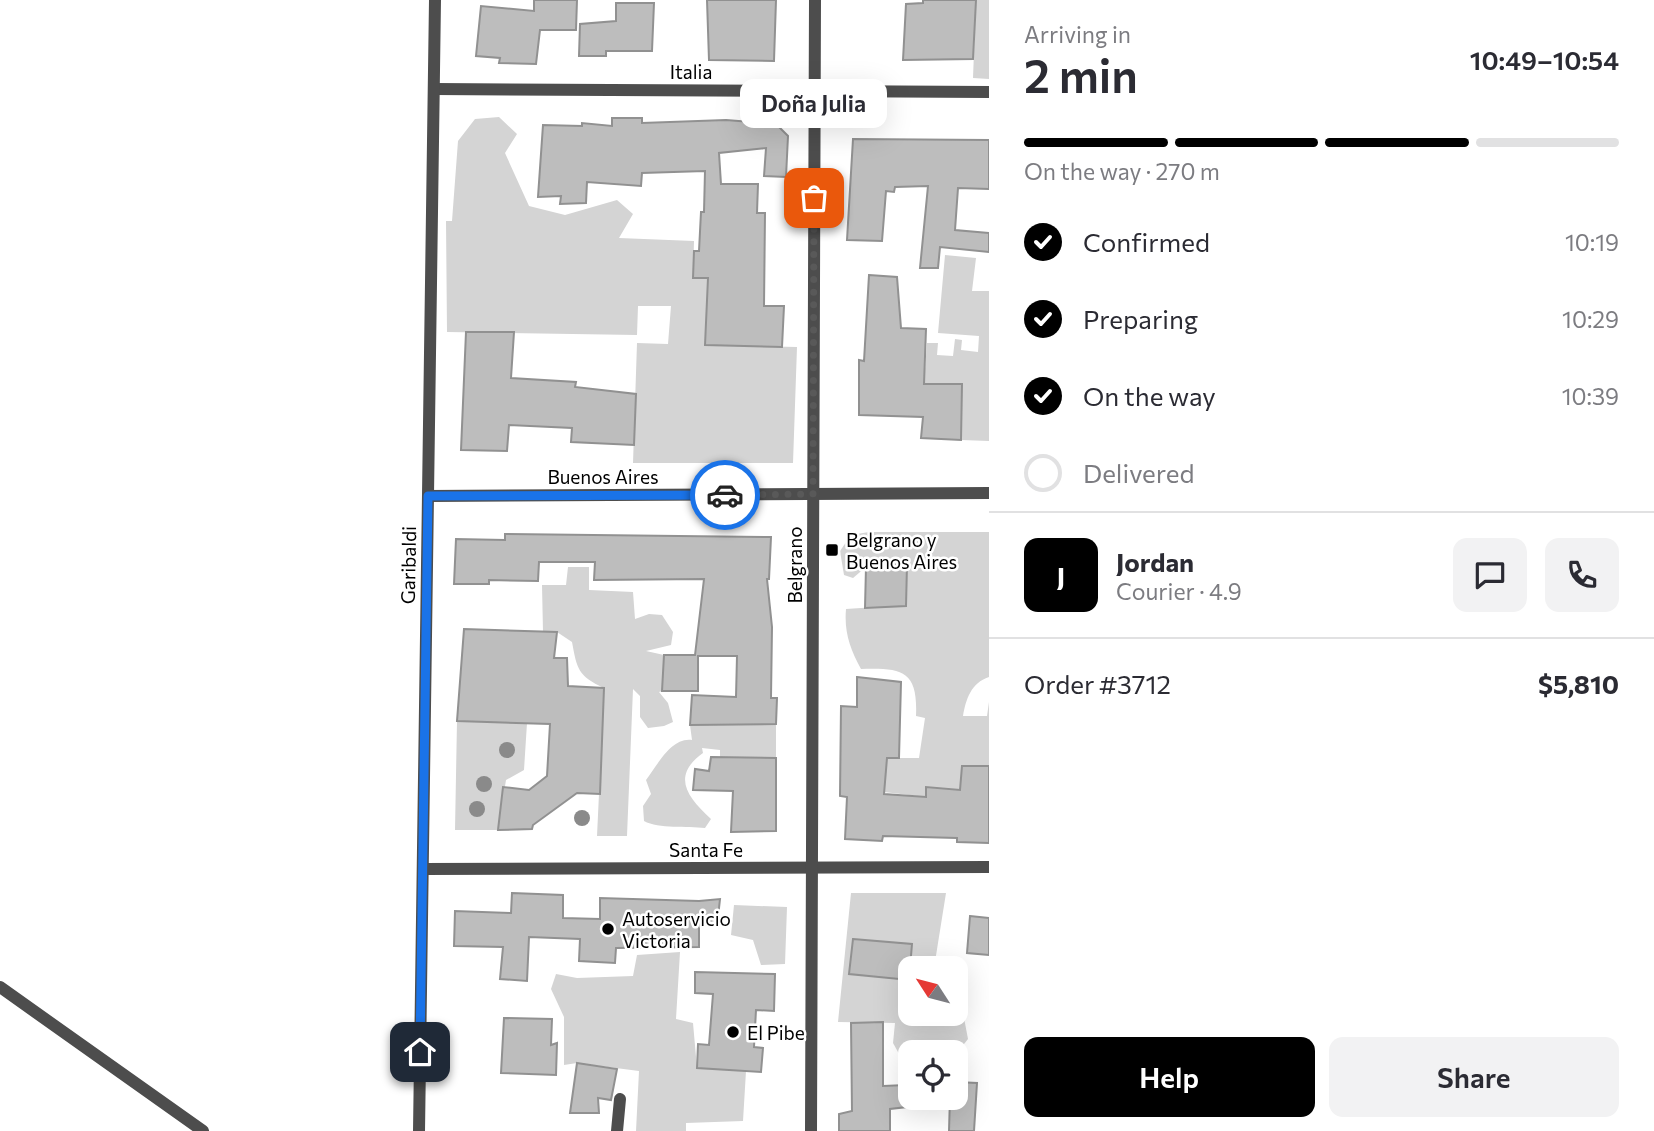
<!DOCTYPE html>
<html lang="en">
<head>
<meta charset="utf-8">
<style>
	:root { --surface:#fff; --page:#f2f2f3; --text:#2b2b33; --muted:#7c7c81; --line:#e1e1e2; --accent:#000 }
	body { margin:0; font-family:Commissioner,sans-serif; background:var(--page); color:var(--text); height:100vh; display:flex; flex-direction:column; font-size:26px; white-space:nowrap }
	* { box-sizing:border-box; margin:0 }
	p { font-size:23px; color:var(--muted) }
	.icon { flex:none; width:38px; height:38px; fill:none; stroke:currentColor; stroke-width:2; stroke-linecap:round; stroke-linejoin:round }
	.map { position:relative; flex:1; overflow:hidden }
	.side { display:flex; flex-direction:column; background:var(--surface); width:665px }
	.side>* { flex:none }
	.needle { width:46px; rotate:306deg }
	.fabs { position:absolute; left:898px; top:956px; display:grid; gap:14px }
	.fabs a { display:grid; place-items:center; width:70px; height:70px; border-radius:14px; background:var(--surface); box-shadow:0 7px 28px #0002; font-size:35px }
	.pin { position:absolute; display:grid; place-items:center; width:60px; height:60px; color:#fff; margin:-30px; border-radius:14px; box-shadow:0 4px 10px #0006 }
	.courier { position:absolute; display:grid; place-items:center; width:70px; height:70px; margin:-35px; border:5px solid #1a73e8; border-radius:50%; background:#fff; color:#222; box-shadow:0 2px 9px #0007 }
	.bubble { position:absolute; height:49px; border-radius:14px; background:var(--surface); box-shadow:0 7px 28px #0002; font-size:23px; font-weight:600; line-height:49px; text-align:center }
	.summary em { font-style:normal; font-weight:600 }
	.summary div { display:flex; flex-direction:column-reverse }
	.summary { display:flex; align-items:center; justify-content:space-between; height:119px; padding:0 35px }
	h1 { font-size:46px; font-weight:600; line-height:52px }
	.bar { display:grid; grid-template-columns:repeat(4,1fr); gap:10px 7px; align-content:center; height:84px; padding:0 35px }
	.bar i { height:9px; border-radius:5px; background:var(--line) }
	.bar .current { background:var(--accent) }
	.bar p { grid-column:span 4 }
	.line { display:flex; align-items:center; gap:18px; padding:0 35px; border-top:2px solid var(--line) }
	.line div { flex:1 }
	.round { display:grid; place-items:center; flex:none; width:74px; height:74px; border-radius:14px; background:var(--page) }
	ol { padding:0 35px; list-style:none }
	li { display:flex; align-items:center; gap:21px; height:77px }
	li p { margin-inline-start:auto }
	li .icon { padding:7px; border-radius:50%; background:var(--accent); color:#fff; stroke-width:4 }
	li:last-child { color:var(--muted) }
	li i { width:38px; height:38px; border:4px solid var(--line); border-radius:50% }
	.button { display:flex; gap:14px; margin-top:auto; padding:14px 35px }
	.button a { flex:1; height:80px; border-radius:14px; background:var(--accent); color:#fff; font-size:28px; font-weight:600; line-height:80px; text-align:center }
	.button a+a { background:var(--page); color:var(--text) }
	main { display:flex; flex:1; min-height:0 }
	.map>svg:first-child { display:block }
</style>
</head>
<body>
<main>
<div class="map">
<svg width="989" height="1131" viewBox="0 0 989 1131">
	<rect width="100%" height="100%" fill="#fff"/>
	<!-- green -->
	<g fill="#d4d4d4">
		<path d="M976 0H989V79L973 78Z"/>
		<path d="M499 117 517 134 505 153 529 206 565 215 617 200 633 214 619 238 694 241 693 278H708L705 345 797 347 793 463H633L637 343 668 344 671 306H638L637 335 447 332 446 221H452L458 141 475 119Z"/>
		<path d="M945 255 976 258 972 291H989V441L961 440 962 384H924L927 343H938L937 355 953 356 955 339 962 340 961 350 978 352 979 336 938 333Z"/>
		<path d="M869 532H989V677C971 683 966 699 963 716H987L989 702V766L960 790 926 787V797L884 792 887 758H919L925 718 916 716C918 670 902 668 861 669 850 649 844 632 846 609L906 605V565L866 567 853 578 844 575 840 551 851 535Z"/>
		<path d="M568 567H589V590L633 592 635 619 649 614 662 615 673 632 671 645 646 651 664 655 662 691 659 692 668 703 673 722 664 726 648 728 640 717V696L633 689 627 836H597L604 688C578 676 577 669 572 642L557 632H543L542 585H566Z"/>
		<path d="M457 721 527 723 524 770 506 780 498 830H455Z"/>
		<path d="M776 724V758L720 757V750L702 748 703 753C671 776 687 797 711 819L705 828C687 826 659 829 644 821L643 806 651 794 646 780C657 766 671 737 692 740L690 725Z"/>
		<path d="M851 893H946L934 968H910V1013H937L941 1017 964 1018 968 1039 956 1054 910 1052V1060L903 1061 893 1043 895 1023 838 1022Z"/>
		<path d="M734 905 787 907 785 964 761 965 753 940 731 935Z"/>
		<path d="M680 952 676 1019 693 1023 697 1068 746 1071 743 1121 686 1123V1131H636L639 1071 577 1063 564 1065V1017L551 989 556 974 577 978 633 976 637 955Z"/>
	</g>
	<!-- building -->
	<g fill="#bdbdbd" stroke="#919191" stroke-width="2">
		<path d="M534 0H577L576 30H540L536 64 499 63 500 58 476 56 481 6 534 11Z"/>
		<path d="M707 0H776L774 61 709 60Z"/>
		<path d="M923 0H976L973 59 903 60 906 4 923 3Z"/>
		<path d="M616 3H654L652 51H606V56H579L580 24 616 21Z"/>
		<path d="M612 118H642V123L726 120 776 124 788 136 786 177 764 176 766 148 719 153 721 184H758L757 213H765L764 306H784L782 347 705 345 708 278H693L694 251H699L701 212H704L705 171 642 173 641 186 587 182 586 203 560 204 561 196 538 197 543 125 582 126V123L612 126Z"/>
		<path d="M853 139 989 140V189L958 188 955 230 989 233V252L940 247 938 268H920L928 186 895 187 894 192 886 191 882 241 847 240Z"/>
		<path d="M869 275 897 277 901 328 926 329 924 384H962L961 440 921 438 923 417 859 415V360L864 361Z"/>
		<path d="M466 332H514L511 378 576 382 575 387 636 394 634 445 571 442 572 428 509 425 507 451 461 450Z"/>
		<path d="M505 534 771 537 769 579H767L772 627 771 698H777L776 724 690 725 692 695 736 697 737 656H698V691H662L664 655H695L704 579 594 580 595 562H539L538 581 489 580V584H454L456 539 505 540Z"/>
		<path d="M907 565 906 606 865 608 866 567Z"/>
		<path d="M464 629 557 632 554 658H567L568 686 604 688 600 794 577 793 533 825 532 829 498 830 503 787 529 790 547 776 550 724 457 721Z"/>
		<path d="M857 677 901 682 899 758H887L884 794 926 797V787L960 790 962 766H989V843L957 842V838L883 836 882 841 845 839 847 797 840 796 841 706 857 707Z"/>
		<path d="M711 757 776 758V831L731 832 733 791 693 790 695 769 709 771Z"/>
		<path d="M512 893 563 895V918L600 919V898L699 901 720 899 717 926 699 924V947L616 948 615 963 579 961 580 939 529 937 527 981 500 979 503 947 454 946 455 911 511 913Z"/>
		<path d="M970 916 989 918V955L967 953Z"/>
		<path d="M853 939 912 944 909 980 849 974Z"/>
		<path d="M695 972 775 974 774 1011 756 1010 754 1047 763 1048 761 1072 697 1068 698 1044 709 1045 713 994 695 993Z"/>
		<path d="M504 1018 552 1019 551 1045 557 1043 556 1075 501 1073Z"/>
		<path d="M883 1022V1086L906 1085 907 1107 890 1109V1131H839V1114L852 1111 851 1023Z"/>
		<path d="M577 1063 617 1069 611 1100 598 1098 599 1113H570Z"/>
		<path d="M956 1082 977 1083 974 1131H949L950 1097H956Z"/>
	</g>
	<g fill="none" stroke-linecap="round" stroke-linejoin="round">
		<!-- minor -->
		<g stroke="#4d4d4d" stroke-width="12">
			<path d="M434 89 989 92"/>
			<path d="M428 496 989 493"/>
			<path d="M423 869 989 867"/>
			<path d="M0 987 203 1131"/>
			<path d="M419 1131 435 0"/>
			<path d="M617 1131 620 1099"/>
			<path d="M811 1131 815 0"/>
		</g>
	</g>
	<!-- trees -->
	<g fill="#8a8a8a">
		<circle cx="507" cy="750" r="8"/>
		<circle cx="484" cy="784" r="8"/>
		<circle cx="477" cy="809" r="8"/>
		<circle cx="582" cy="818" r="8"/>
	</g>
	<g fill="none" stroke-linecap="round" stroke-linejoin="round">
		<!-- done -->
		<path stroke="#595959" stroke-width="7" stroke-dasharray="0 12.6" d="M725 495 813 494 814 198"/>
		<!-- route -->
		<path stroke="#1a73e8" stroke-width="9" d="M420 1052 428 496 725 495"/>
	</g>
	<!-- markers -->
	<g fill="#000" stroke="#fff" stroke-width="2.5">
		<rect x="825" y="543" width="14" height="14" rx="3.5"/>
		<circle cx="608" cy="929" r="7"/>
		<circle cx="733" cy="1032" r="7"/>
	</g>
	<g text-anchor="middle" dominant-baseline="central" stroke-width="5" stroke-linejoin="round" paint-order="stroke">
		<!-- street labels -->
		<g font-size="19" fill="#000" stroke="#fff">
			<text x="691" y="71">Italia</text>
			<text x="603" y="476">Buenos Aires</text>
			<text transform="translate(408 565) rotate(-89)">Garibaldi</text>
			<text transform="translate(794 565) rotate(-90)">Belgrano</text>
			<text x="706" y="849">Santa Fe</text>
		</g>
		<!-- poi labels -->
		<g font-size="19" fill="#000" stroke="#fff" text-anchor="start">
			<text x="846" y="539">Belgrano y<tspan x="846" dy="22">Buenos Aires</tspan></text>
			<text x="622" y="918">Autoservicio<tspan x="622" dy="22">Victoria</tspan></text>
			<text x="747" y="1032">El Pibe</text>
		</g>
	</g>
</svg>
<div class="fabs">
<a><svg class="needle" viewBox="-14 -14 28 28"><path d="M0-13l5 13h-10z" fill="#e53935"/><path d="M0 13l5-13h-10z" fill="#7c7c81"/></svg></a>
<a><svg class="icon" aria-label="locate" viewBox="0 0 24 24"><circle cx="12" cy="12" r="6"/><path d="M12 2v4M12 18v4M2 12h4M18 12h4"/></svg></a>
</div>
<div class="pin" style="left:814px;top:198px;background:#ea580c"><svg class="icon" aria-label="bag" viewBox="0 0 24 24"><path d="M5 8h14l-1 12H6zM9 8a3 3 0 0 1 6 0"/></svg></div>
<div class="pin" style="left:420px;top:1052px;background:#1f2937"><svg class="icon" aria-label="home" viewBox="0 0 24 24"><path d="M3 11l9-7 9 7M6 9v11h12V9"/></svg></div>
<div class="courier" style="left:725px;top:495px"><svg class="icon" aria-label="car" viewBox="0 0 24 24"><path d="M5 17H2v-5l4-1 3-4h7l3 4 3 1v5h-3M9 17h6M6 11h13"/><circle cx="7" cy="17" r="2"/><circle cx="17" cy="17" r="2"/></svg></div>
<div class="bubble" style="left:740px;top:79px;width:147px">Doña Julia</div>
</div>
<section class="side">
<div class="summary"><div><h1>2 min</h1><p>Arriving in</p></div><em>10:49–10:54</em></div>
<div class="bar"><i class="current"></i><i class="current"></i><i class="current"></i><i></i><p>On the way · 270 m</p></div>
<ol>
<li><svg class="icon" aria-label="check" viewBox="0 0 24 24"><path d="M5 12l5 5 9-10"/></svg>Confirmed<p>10:19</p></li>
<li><svg class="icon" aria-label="check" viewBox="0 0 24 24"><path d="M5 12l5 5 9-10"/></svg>Preparing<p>10:29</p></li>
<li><svg class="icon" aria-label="check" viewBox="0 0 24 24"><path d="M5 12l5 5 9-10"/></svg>On the way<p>10:39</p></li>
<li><i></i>Delivered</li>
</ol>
<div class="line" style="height:126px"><b class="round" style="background:var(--accent);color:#fff">J</b><div><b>Jordan</b><p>Courier · 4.9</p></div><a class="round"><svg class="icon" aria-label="chat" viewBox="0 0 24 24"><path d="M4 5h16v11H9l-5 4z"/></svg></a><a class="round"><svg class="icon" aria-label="phone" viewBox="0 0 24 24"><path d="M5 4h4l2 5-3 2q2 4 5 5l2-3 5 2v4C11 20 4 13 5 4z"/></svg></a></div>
<div class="line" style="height:91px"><div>Order #3712</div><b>$5,810</b></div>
<div class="button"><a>Help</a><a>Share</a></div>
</section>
</main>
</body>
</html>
